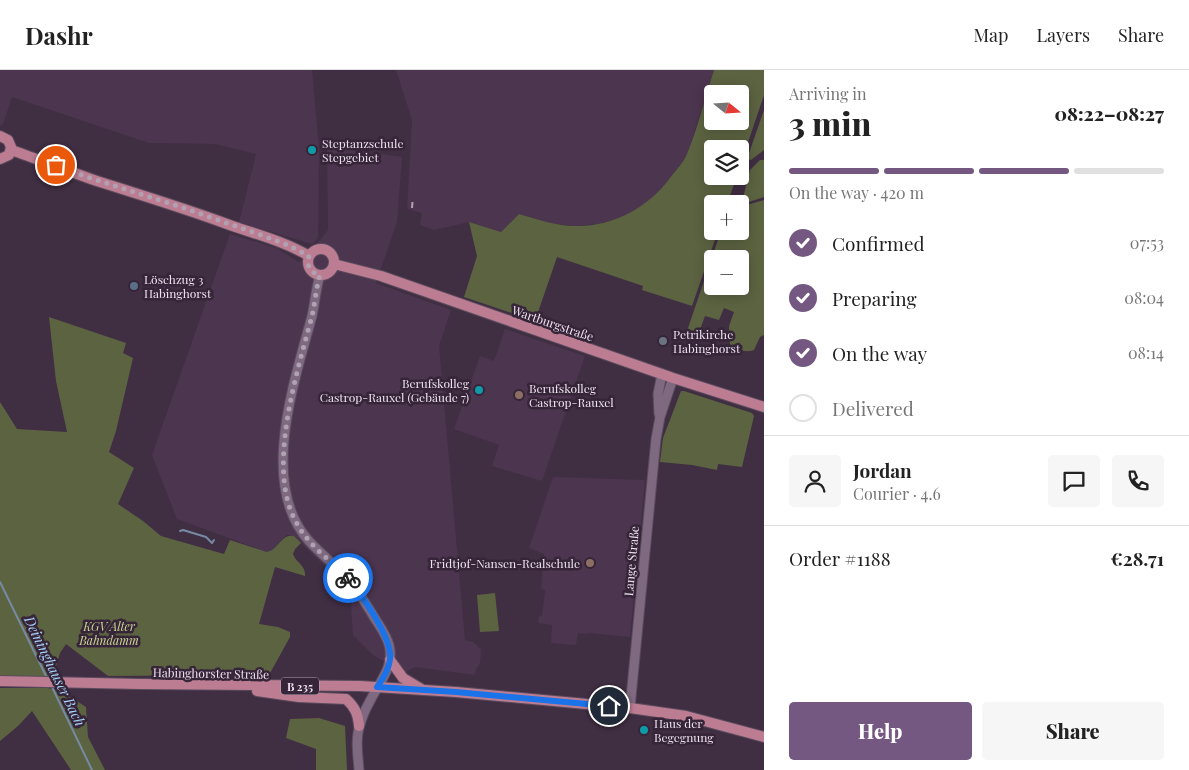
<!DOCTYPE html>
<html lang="en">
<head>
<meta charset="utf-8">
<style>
	:root { --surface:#fff; --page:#f6f6f6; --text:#222; --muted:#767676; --line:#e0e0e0; --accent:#745882 }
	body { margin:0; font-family:"Playfair Display",serif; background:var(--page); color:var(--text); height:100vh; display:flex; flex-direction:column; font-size:19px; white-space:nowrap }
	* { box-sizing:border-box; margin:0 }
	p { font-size:16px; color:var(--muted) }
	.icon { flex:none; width:28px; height:28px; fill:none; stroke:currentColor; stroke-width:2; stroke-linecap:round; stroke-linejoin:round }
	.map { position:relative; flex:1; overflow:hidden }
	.side { display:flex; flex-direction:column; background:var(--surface); width:425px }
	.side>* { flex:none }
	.needle { width:32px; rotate:108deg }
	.tools { position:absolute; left:704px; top:15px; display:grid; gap:10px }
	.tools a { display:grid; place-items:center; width:45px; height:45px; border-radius:5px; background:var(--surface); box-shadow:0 2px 12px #0003; font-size:25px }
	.pin { position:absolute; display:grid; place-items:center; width:42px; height:42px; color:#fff; margin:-21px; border:2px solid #fff; border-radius:50%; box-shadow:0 1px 5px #0007 }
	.courier { position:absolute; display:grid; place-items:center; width:50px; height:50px; margin:-25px; border:4px solid #1a73e8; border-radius:50%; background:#fff; color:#222; box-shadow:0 1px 6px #0007 }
	.headline em { font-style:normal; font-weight:800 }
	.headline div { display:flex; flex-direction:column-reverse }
	.headline { display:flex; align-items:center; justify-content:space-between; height:85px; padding:0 25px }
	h1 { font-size:32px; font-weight:800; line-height:38px }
	.bar { display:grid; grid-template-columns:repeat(4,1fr); gap:8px 5px; align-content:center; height:60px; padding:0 25px }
	.bar i { height:6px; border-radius:4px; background:var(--line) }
	.bar .on { background:var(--accent) }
	.bar p { grid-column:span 4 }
	.line { display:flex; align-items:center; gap:12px; padding:0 25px; border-top:1px solid var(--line) }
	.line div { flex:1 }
	.round { display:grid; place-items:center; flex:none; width:52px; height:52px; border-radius:5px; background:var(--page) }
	ol { padding:0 25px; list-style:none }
	li { display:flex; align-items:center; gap:15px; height:55px }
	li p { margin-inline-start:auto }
	li .icon { padding:5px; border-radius:50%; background:var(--accent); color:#fff; stroke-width:4 }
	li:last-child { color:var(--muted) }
	li i { width:28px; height:28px; border:2px solid var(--line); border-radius:50% }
	.action { display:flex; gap:10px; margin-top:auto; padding:10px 25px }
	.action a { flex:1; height:58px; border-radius:5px; background:var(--accent); color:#fff; font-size:20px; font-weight:800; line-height:58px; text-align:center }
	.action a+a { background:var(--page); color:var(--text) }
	header { display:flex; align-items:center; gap:30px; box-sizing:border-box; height:70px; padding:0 25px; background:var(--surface); border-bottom:1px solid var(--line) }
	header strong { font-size:24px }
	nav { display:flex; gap:28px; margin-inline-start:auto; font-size:18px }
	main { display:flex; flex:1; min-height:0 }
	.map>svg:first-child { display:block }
</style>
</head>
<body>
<header>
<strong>Dashr</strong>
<nav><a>Map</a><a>Layers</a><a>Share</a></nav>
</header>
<main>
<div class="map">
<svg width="764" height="700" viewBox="0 0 764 700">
	<rect width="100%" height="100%" fill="#402e43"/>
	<!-- built -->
	<g fill="#4c354f">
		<path d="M0 0H312L319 79 318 168 312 174 239 152 256 84 215 74 149 73 12 27 3 54 0 56Z"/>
		<path d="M396 0H714L687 86 663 118 642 136 618 149 598 154 575 156 549 153 519 144 501 162 469 152 434 160 420 155 422 143 407 139 412 50Z"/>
		<path d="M327 76 402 87 397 152 376 213 451 240 439 276 465 570 473 572 481 579 480 594 476 599 475 605 415 597 404 603 373 585 353 565 351 536 353 529 346 517 294 466 287 465 282 469 275 478 267 482 177 449 152 385 230 164 276 178 299 192 316 175 328 160Z"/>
		<path d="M505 259 585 286 542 411 492 396 499 375 454 359 480 286 494 291Z"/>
		<path d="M553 407 645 410 630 567 589 563 588 564 578 563 576 575 551 573 552 555 538 553 539 546H542L543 538 545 520 541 519 544 484 529 478Z"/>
	</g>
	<!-- green -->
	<g fill="#5c6341" fill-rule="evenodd">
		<path d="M714 0H764V25L740 96V79H712V106H737L727 134H712V161H718L692 236 642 220 643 216 557 187 535 251 464 227 477 186 469 152 501 162 519 144C537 149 556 156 575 156 612 157 648 138 670 108 675 101 684 92 687 84 698 57 705 28 714 0ZM712 24H740V51H712Z"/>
		<path d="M764 40V80L751 90 747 89Z"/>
		<path d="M760 90H764V127L746 133 742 132 750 100Z"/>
		<path d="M764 130V265L760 267 754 280C747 283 736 280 730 275L729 256 734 242 724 238 719 250 705 246 698 265 687 261 721 161H740V137ZM712 189H740V216H712Z"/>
		<path d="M49 247 126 273 123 283 133 288 116 361 109 382 134 398 118 434 143 451 161 466 224 484 230 470 267 482C280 479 280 464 294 466L301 473 295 479 293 484C296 493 306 495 305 506L275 497 259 554 278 557 290 562V567L269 605 108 606 66 574 60 583 53 606H0V332L17 359 67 362 56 311Z"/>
		<path d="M681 321H684L752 343 754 346 742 397 718 394 717 400 692 395 660 392 663 368Z"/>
		<path d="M495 523 499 561 480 562 477 525Z"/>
		<path d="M0 618H47L60 620 86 637 88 667 105 700H71L32 641 18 656 0 671Z"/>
		<path d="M319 648 345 656 347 700H316V679L286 668 290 649Z"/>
	</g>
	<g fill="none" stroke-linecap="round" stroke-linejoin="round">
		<!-- stream -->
		<g stroke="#768aa3" stroke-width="2">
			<path d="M180 461 183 460 206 467 212 473 214 470"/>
			<path d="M0 512 47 608"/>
			<path d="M52 617 92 700"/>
		</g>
		<defs>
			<g id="minor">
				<path d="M320 205C316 218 315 232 312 246 295 310 258 415 309 471 321 484 335 495 347 508 357 518 363 530 371 542 377 553 386 563 389 575 395 596 379 613 370 631 366 638 362 647 360 655 355 669 358 685 359 700"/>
				<path d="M659 344 658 324 662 304"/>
				<path d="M630 638 656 369 660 347 673 308"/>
			</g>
			<g id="major">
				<path d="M0 66 8 70 11 77 9 85 0 89"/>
				<path d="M11 80C40 90 68 101 97 111 141 125 184 138 227 154 255 164 284 171 309 186"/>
				<circle cx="321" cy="192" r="13"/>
				<path d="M334 194 381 206 673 308 764 337"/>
				<path d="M390 590 403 608 423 620"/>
				<path d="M0 611 140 614 360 616 456 622 630 638 686 646 764 667"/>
				<path d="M257 621 299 627 346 629C355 637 358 644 359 656"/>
			</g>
		</defs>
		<!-- minor casing -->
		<use href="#minor" stroke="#5a4b5c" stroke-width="11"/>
		<!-- major casing -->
		<use href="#major" stroke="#5a4b5c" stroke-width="12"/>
		<!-- minor -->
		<use href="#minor" stroke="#7e6981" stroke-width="9"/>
		<!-- major -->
		<use href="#major" stroke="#bc7d93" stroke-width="10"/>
		<!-- rail -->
		<path stroke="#b2a4b4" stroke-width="2" stroke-dasharray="6 6" stroke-linecap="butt" d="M412 138 413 126"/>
	</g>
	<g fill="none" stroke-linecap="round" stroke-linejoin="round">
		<!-- done -->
		<path stroke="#b0a2b3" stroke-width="5" stroke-dasharray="0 9" d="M56 95 84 106 178 136 261 165 288 175 309 186C306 195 310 203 320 205 316 218 315 233 312 246 297 303 266 398 296 452 308 475 330 490 348 508"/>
		<!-- route -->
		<path stroke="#1a73e8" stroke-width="6" d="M348 508C361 524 393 569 390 589 389 600 383 609 377 617L456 622 609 636"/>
	</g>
	<!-- markers -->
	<g fill="#0f9aa8" stroke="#362438" stroke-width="2">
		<circle cx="312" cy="80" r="5"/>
		<circle cx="479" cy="320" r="5"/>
		<circle cx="644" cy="660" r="5"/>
	</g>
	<circle fill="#5c6f8a" stroke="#362438" stroke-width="2" cx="134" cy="216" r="5"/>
	<circle fill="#6b7280" stroke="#362438" stroke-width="2" cx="663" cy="271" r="5"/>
	<g fill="#8d6e63" stroke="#362438" stroke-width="2">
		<circle cx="519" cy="325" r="5"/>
		<circle cx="590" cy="493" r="5"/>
	</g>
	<g text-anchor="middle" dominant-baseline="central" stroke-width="5" stroke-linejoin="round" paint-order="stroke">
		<!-- shield labels -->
		<rect fill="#362438" stroke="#b6a8b8" stroke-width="1" x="281" y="607.5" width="38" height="17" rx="4"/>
		<g font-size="11" font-weight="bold" fill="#ede1ef">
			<text x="300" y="616">B 235</text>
		</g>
		<!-- poi labels -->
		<g font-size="12" fill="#ede1ef" stroke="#362438" text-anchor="start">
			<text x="322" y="73">Steptanzschule<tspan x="322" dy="14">Stepgebiet</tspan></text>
			<text x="144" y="209">Löschzug 3<tspan x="144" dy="14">Habinghorst</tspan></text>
			<text x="673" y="264">Petrikirche<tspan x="673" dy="14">Habinghorst</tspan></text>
			<text x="469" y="313" text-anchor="end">Berufskolleg<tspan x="469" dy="14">Castrop-Rauxel (Gebäude 7)</tspan></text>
			<text x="529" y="318">Berufskolleg<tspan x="529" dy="14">Castrop-Rauxel</tspan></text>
			<text x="580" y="493" text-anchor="end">Fridtjof-Nansen-Realschule</text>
			<text x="654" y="653">Haus der<tspan x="654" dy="14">Begegnung</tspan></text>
		</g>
		<!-- street labels -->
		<g font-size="12" fill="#ede1ef" stroke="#362438">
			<text transform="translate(553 253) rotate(19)">Wartburgstraße</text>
			<text transform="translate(631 491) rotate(-85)">Lange Straße</text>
			<text transform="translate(211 603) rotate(1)">Habinghorster Straße</text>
		</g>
		<!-- park labels -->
		<g font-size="12" font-style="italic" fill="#cad792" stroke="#362438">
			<text x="109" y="556">KGV Alter<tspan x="109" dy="14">Bahndamm</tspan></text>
		</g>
		<!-- water labels -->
		<g font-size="14" font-style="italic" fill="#a6d3fb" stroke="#362438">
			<text transform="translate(55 601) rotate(64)">Deininghauser Bach</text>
		</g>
	</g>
</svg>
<div class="tools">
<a><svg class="needle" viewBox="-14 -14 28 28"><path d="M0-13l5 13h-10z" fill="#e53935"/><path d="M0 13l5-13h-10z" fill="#767676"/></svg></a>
<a><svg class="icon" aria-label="layers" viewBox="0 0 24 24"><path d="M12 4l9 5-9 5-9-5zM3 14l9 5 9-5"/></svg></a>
<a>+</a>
<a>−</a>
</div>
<div class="pin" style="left:56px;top:95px;background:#ea580c"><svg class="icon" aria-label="bag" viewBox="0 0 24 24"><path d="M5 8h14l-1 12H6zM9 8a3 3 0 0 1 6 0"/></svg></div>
<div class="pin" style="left:609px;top:636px;background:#1f2937"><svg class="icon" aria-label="home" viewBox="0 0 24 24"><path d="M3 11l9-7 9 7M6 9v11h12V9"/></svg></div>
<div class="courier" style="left:348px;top:508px"><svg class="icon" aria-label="bike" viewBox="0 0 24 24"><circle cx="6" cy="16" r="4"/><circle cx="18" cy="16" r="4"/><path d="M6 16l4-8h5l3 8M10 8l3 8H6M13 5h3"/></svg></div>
</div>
<section class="side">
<div class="headline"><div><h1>3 min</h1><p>Arriving in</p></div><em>08:22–08:27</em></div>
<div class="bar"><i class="on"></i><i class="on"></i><i class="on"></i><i></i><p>On the way · 420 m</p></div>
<ol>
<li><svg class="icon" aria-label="check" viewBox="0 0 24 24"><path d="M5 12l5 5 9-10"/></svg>Confirmed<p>07:53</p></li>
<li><svg class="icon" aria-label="check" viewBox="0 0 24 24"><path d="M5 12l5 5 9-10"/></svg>Preparing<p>08:04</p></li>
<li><svg class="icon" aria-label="check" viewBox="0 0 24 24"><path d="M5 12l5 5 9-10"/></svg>On the way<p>08:14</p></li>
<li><i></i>Delivered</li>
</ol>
<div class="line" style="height:90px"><a class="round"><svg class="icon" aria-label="person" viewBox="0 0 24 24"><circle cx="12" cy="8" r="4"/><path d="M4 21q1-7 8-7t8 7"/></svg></a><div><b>Jordan</b><p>Courier · 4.6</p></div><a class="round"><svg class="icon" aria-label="chat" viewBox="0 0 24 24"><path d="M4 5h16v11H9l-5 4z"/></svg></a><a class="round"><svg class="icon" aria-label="phone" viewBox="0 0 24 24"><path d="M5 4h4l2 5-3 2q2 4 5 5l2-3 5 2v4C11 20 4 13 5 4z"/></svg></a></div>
<div class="line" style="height:65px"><div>Order #1188</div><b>€28.71</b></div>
<div class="action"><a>Help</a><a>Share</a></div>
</section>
</main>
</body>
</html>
